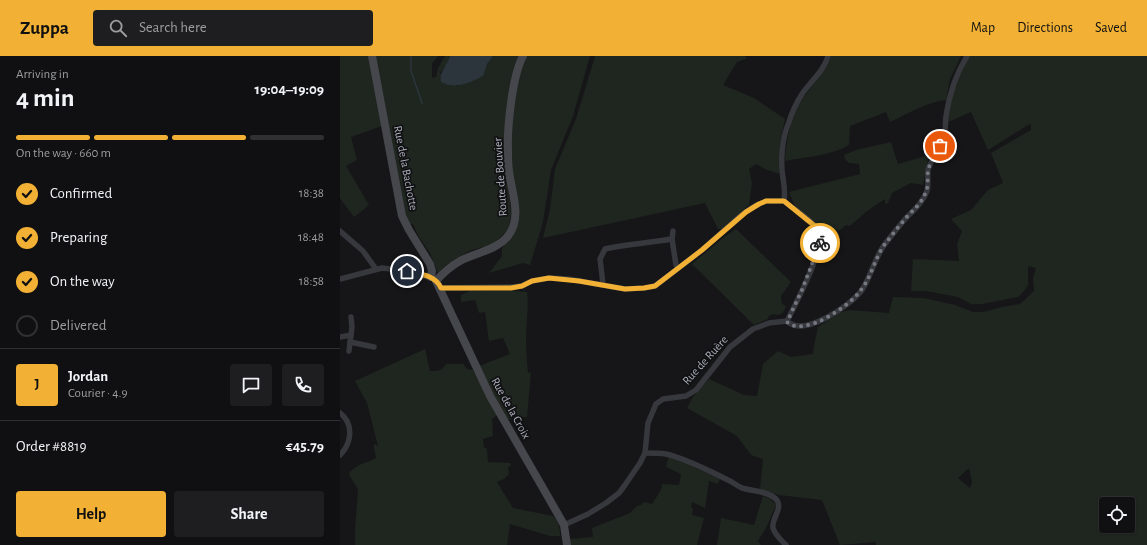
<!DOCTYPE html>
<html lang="en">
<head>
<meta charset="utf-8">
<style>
	:root { --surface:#101012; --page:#1e1e20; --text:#f1f3f6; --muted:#9c9d9f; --line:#303032; --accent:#f2b134 }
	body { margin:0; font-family:"Alegreya Sans",sans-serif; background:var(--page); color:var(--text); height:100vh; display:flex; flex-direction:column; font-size:15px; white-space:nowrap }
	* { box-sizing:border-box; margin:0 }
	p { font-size:13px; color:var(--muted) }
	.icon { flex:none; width:22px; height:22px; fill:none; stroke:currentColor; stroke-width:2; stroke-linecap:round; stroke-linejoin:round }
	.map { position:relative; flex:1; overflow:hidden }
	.panel { display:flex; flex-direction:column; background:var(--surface); width:340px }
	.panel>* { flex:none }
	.tools { position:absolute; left:759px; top:441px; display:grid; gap:8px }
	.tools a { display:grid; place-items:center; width:36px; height:36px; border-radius:4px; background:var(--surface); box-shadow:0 1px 3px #0004,0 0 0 1px var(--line); font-size:20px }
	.pin { position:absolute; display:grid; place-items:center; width:34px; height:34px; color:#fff; margin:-17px; border:2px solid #fff; border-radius:50%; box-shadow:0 1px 4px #0007 }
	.courier { position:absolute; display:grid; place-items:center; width:40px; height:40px; margin:-20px; border:3px solid #f2b134; border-radius:50%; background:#fff; color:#222; box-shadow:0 1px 5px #0007 }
	.head em { font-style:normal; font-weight:600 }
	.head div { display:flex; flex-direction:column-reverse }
	.head { display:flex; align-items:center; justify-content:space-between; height:68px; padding:0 16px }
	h1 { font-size:26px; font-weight:600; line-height:30px }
	.bar { display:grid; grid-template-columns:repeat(4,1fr); gap:6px 4px; align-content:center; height:48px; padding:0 16px }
	.bar i { height:5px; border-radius:3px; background:var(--line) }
	.bar .current { background:var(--accent) }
	.bar p { grid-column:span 4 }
	.line { display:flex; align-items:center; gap:10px; padding:0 16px; border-top:1px solid var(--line) }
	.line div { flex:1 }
	.round { display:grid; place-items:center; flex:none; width:42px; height:42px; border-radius:4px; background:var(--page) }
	ol { padding:0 16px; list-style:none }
	li { display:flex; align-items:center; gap:12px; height:44px }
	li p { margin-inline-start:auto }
	li .icon { padding:4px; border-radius:50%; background:var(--accent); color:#111; stroke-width:4 }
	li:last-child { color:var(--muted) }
	li i { width:22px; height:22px; border:2px solid var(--line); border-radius:50% }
	.primary-button { display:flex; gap:8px; margin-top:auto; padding:8px 16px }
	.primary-button a { flex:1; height:46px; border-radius:4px; background:var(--accent); color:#111; font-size:16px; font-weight:600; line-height:46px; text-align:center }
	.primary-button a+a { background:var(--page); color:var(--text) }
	header { display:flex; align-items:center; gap:24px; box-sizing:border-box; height:56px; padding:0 20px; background:var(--accent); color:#111 }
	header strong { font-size:19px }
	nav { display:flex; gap:22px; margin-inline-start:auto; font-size:14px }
	.search { width:280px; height:36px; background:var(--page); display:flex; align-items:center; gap:10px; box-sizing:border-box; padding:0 14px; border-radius:4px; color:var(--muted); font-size:15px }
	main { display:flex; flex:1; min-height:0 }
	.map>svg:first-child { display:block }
</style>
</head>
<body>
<header>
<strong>Zuppa</strong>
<div class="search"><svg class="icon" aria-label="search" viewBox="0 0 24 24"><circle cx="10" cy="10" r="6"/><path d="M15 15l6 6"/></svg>Search here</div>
<nav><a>Map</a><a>Directions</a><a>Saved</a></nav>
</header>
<main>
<section class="panel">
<div class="head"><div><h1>4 min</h1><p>Arriving in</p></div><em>19:04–19:09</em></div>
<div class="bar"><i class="current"></i><i class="current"></i><i class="current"></i><i></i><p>On the way · 660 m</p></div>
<ol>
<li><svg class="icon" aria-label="check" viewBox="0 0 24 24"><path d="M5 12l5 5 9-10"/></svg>Confirmed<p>18:38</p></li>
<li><svg class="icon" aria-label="check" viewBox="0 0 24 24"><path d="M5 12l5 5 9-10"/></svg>Preparing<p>18:48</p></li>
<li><svg class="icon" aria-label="check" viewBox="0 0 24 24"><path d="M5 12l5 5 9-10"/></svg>On the way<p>18:58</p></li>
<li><i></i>Delivered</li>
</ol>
<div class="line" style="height:72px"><b class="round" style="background:var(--accent);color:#111">J</b><div><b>Jordan</b><p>Courier · 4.9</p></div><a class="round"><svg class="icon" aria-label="chat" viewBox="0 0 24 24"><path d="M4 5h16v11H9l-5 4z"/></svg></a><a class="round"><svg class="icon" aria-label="phone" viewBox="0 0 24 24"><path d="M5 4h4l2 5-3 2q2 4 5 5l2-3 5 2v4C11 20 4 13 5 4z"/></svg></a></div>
<div class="line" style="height:52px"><div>Order #8819</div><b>€45.79</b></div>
<div class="primary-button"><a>Help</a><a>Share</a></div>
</section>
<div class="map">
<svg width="807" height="489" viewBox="0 0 807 489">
	<rect width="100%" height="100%" fill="#161618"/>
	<!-- green -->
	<g fill="#1e261f" fill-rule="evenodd">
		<path d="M0 0H29L42 70 11 81 17 104 6 110 29 149 14 161 0 142Z"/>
		<path d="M35 0H98L92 8V22L96 21 98 12 105 0H110L107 8 100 17 117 30 142 20 147 8 153 0H180L165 78 171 158 169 173 153 188 129 195 106 209 98 217 90 197 79 181 73 168H69L65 158Z"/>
		<path d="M187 0H250L233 60 211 114 203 166 190 209 183 207 149 217 162 200V192L172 178 170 85 178 20Z"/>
		<path d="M255 0H405L406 1V3L397 6 383 29 414 42 445 63 440 87 439 118 425 113 416 108 409 113 412 127 409 149 382 173H378L365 147 203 182 210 153 215 113 236 63Z"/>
		<path d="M491 0H621L610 23 606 44C586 46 568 58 550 66L546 56 510 70 509 89C490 100 466 101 445 105 446 83 451 60 464 41 474 26 485 18 491 0Z"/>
		<path d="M629 0H807V489H536V486L500 489 482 444 439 439 420 433 423 403 411 399 397 380 347 352 353 341 369 323 404 339 417 340 423 308 438 295 451 301 473 298 474 290 478 271 501 256 510 254 549 257 553 241 584 242 615 249 633 256H643L662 251 680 248 694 235 693 222 696 212 688 210V229L685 234 678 241 642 248H631L618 241 586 235H571L573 203 619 205 617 188 622 175 611 163 631 154 648 134 663 127 651 97 691 74V68L688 69 648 94 631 56 608 66C607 43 620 21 629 0ZM629 412 632 426 630 432 618 422ZM766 448H788V470H766Z"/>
		<path d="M551 86 558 108 589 99 583 129 571 127 552 137 548 147 545 148V143L527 155 510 170 506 169 500 174 482 175 455 150 449 136 520 118 519 108 509 107 505 103 504 99 516 94Z"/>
		<path d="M396 173 451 226 441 240 442 248 446 250 443 257 438 259 433 258 429 260 428 263 414 269 352 208 383 182Z"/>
		<path d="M130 235H175L187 236C189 252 186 267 186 283 186 294 187 306 188 317L191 316 187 361H182L166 364 139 310 170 298 163 282 149 285 145 256 139 257 135 244 121 246V239Z"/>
		<path d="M85 293 90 315C98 315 102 315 106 308H123L127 313 133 314 157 359 152 363 153 380 143 383 144 391 147 393 148 406 170 407 171 410 168 411 169 418 164 423 157 426 173 452 213 460C219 466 220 472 220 480H210L170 468 167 489H15V476L18 433C16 430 9 420 9 417 18 407 25 408 36 402L34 392V388L38 390 27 347 15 325Z"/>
		<path d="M329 400 380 423 378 428 369 425 365 452 352 446 351 451 353 452 352 459 364 462 357 489H231L230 483 253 481 252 472 290 457 297 450 301 449 304 446 312 448 321 434 322 428 339 429 341 418 326 411Z"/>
		<path d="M423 440 430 443 436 449 426 472 418 485 421 489H377L381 462 414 469Z"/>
	</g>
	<!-- water -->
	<path fill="#2c353c" d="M110 0H153L147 8 143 20C129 27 115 34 101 26 99 15 107 10 110 0Z"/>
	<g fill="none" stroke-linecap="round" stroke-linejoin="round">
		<!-- stream -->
		<path stroke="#2c353c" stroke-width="1.5" d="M71 0V15L82 47"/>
		<!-- street -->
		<g stroke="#37383d" stroke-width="5.5">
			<path d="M444 145C446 134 443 125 442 114 441 99 443 80 449 66 452 56 457 46 462 38 471 25 484 15 488 0"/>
			<path d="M0 175 23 195 36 213"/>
			<path d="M333 175 332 183 336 209 338 212"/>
			<path d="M0 223 42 212 67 215 92 222"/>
			<path d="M263 228 260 203 265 193C287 188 309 187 332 183"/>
			<path d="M101 232 171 231 182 230 192 225 209 222 228 223 285 233 304 232 315 230 362 194 400 160 413 151 426 145H444"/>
			<path d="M447 265C464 282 511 249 522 234 531 220 535 201 545 188 552 179 559 170 566 162 574 154 583 146 587 135 589 129 587 121 588 114 591 103 599 95 603 84 606 77 605 68 606 60 609 39 616 18 627 0"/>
			<path d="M0 281 11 279"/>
			<path d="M10 286 34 291"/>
			<path d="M9 295 12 271 11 261"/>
			<path d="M0 357C14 368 12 387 0 399"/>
			<path d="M305 397C312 397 319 397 326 398 344 402 372 416 388 424 393 426 397 430 402 432 412 435 428 435 436 443 444 452 431 463 433 472 435 479 441 484 446 489"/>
			<path d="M224 469 248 458 266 447 279 437 285 429 300 407 305 397 308 367 316 348 323 343 346 340 356 334 390 291 413 273 429 267 447 265C455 249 487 190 478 175 471 162 454 154 444 145"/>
		</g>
		<!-- secondary -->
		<g stroke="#45474d" stroke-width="8">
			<path d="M32 0 62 160 69 174 90 208 92 215 91 221"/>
			<path d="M183 0C172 20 167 73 168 96 168 102 168 109 169 115 171 135 183 161 168 180 157 194 135 197 120 205 111 210 103 217 96 225L150 340 219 460 224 469 227 489"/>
		</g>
	</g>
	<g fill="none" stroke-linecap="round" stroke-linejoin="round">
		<!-- done -->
		<path stroke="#757880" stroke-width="4" stroke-dasharray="0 7.2" d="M480 187 462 234 447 266C464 282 511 249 521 234 532 220 535 201 545 188 552 179 559 170 566 162 573 154 581 148 585 138 589 131 587 122 588 115 590 106 595 98 600 90"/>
		<!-- route -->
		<path stroke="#f2b134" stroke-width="5" d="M67 215C80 218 95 219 101 232H171L182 230 192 225 209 222 239 225 285 233 304 232 315 230 362 194 406 156 419 148 426 145H444L476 171 479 176 480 187"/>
	</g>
	<g text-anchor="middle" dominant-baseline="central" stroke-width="3.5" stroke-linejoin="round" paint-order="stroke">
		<!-- street labels -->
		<g font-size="12" fill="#a8adb8" stroke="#111113">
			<text transform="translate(66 112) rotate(79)">Rue de la Bachotte</text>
			<text transform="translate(160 121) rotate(-94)">Route de Bouvier</text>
			<text transform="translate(365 304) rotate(-48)">Rue de Ruère</text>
			<text transform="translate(171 352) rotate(61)">Rue de la Croix</text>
		</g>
	</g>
</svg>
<div class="tools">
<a><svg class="icon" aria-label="locate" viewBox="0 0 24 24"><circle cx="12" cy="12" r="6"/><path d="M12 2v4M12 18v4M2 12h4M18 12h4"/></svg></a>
</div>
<div class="pin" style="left:600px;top:90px;background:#ea580c"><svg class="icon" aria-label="bag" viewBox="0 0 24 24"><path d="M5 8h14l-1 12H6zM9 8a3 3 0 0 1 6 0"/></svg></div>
<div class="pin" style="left:67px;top:215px;background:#1f2937"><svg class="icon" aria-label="home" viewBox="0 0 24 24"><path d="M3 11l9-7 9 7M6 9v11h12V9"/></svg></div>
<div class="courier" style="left:480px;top:187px"><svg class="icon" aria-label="bike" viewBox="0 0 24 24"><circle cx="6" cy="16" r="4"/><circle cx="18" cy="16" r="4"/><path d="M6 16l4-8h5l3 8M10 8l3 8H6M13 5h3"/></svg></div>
</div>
</main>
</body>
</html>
